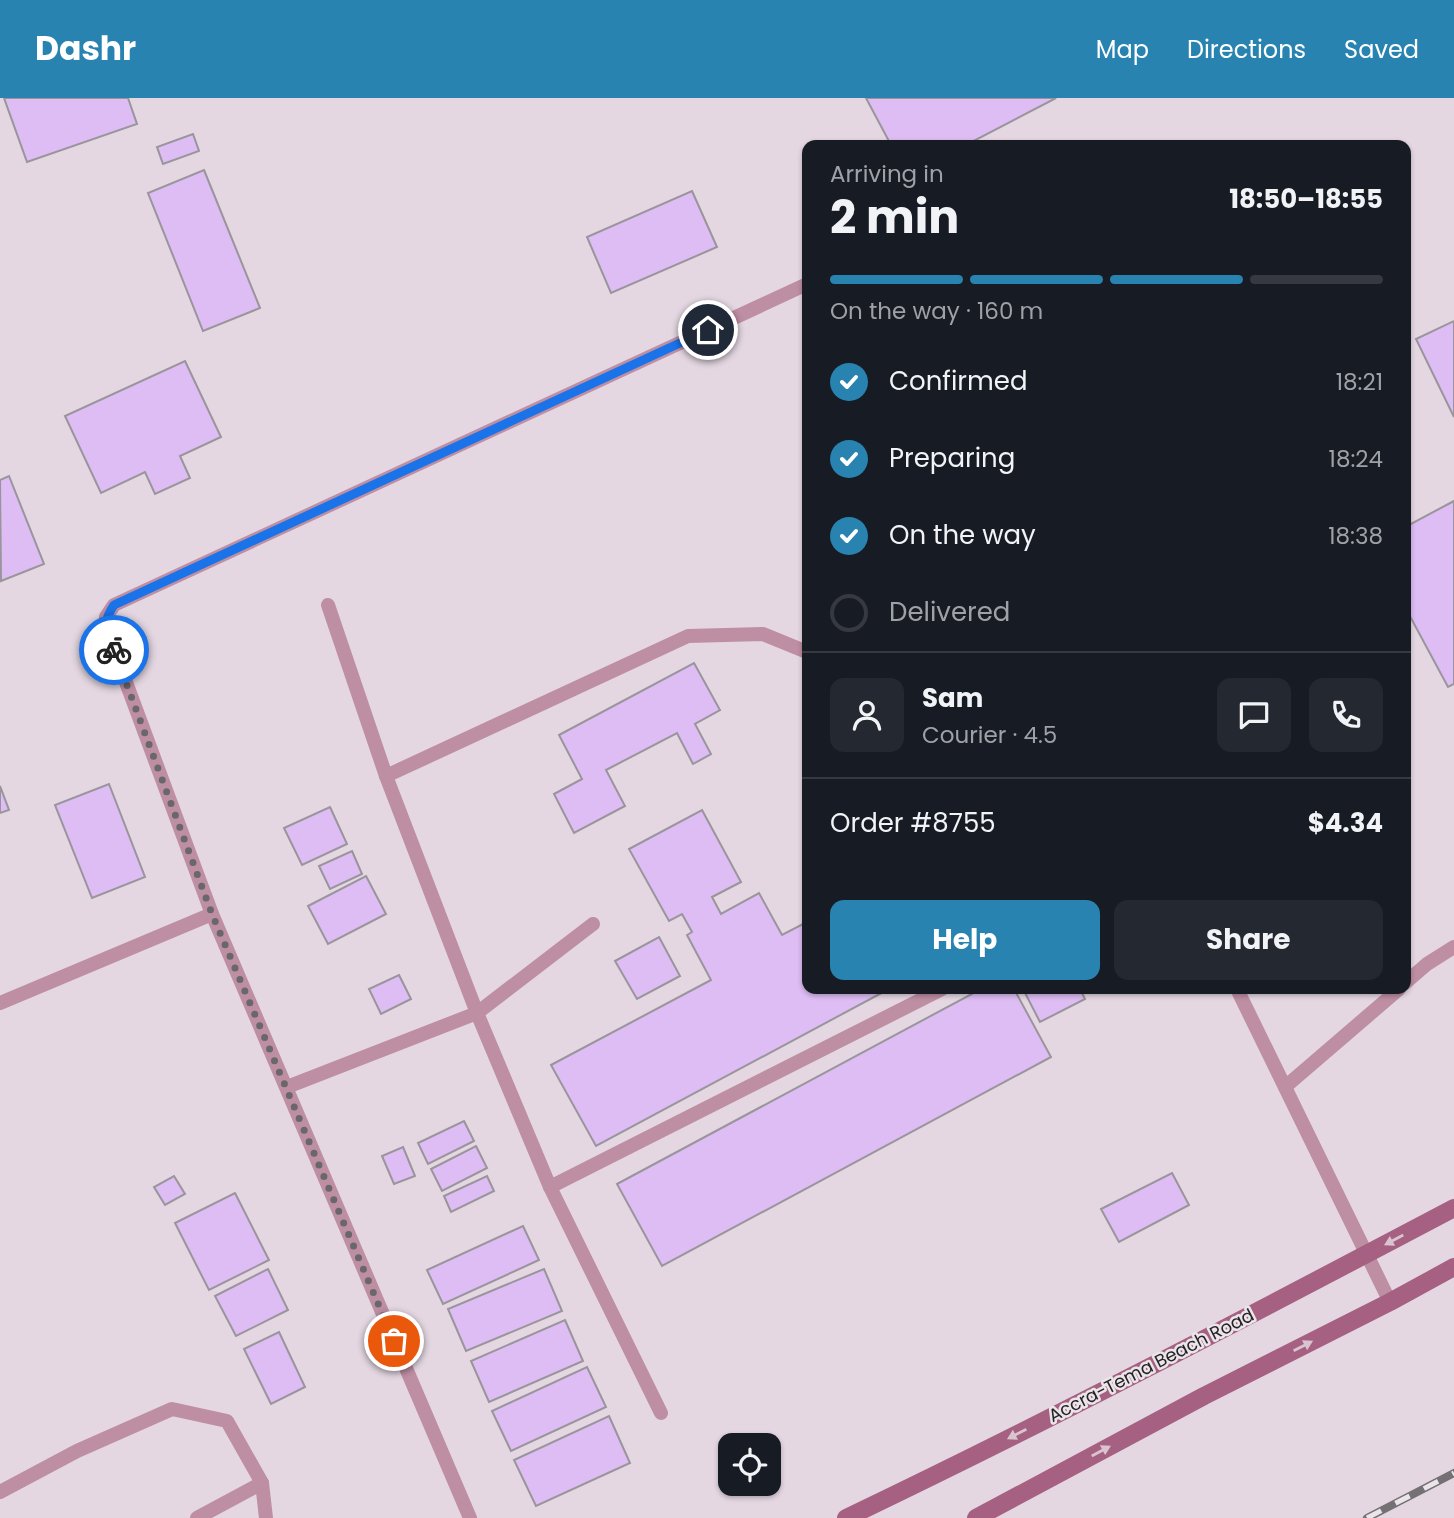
<!DOCTYPE html>
<html lang="en">
<head>
<meta charset="utf-8">
<style>
	:root { --surface:#171b24; --page:#242831; --text:#f1f3f6; --muted:#9ea1a6; --line:#363941; --accent:#2883b1 }
	body { margin:0; font-family:Poppins,sans-serif; background:var(--page); color:var(--text); height:100vh; display:flex; flex-direction:column; font-size:26px; white-space:nowrap }
	* { box-sizing:border-box; margin:0 }
	p { font-size:23px; color:var(--muted) }
	.icon { flex:none; width:38px; height:38px; fill:none; stroke:currentColor; stroke-width:2; stroke-linecap:round; stroke-linejoin:round }
	.map { position:relative; flex:1; overflow:hidden }
	.side { position:absolute; left:802px; top:42px; width:609px; height:854px; display:flex; flex-direction:column; background:var(--surface); border-radius:14px; box-shadow:0 2px 5px #0004 }
	.side>* { flex:none }
	.tools { position:absolute; left:718px; top:1335px; display:grid; gap:14px }
	.tools a { display:grid; place-items:center; width:63px; height:63px; border-radius:14px; background:var(--surface); box-shadow:0 2px 5px #0004; font-size:35px }
	.pin { position:absolute; display:grid; place-items:center; width:60px; height:60px; color:#fff; margin:-30px; border:4px solid #fff; border-radius:50%; box-shadow:0 2px 7px #0007 }
	.courier { position:absolute; display:grid; place-items:center; width:70px; height:70px; margin:-35px; border:5px solid #1a73e8; border-radius:50%; background:#fff; color:#222; box-shadow:0 2px 9px #0007 }
	.summary em { font-style:normal; font-weight:700 }
	.summary div { display:flex; flex-direction:column-reverse }
	.summary { display:flex; align-items:center; justify-content:space-between; height:119px; padding:0 28px }
	h1 { font-size:46px; font-weight:700; line-height:52px }
	.bar { display:grid; grid-template-columns:repeat(4,1fr); gap:10px 7px; align-content:center; height:84px; padding:0 28px }
	.bar i { height:9px; border-radius:5px; background:var(--line) }
	.bar .selected { background:var(--accent) }
	.bar p { grid-column:span 4 }
	.line { display:flex; align-items:center; gap:18px; padding:0 28px; border-top:2px solid var(--line) }
	.line div { flex:1 }
	.round { display:grid; place-items:center; flex:none; width:74px; height:74px; border-radius:14px; background:var(--page) }
	ol { padding:0 28px; list-style:none }
	li { display:flex; align-items:center; gap:21px; height:77px }
	li p { margin-inline-start:auto }
	li .icon { padding:7px; border-radius:50%; background:var(--accent); color:#fff; stroke-width:4 }
	li:last-child { color:var(--muted) }
	li i { width:38px; height:38px; border:4px solid var(--line); border-radius:50% }
	.cta { display:flex; gap:14px; margin-top:auto; padding:14px 28px }
	.cta a { flex:1; height:80px; border-radius:14px; background:var(--accent); color:#fff; font-size:28px; font-weight:700; line-height:80px; text-align:center }
	.cta a+a { background:var(--page); color:var(--text) }
	header { display:flex; align-items:center; gap:42px; box-sizing:border-box; height:98px; padding:0 35px; background:var(--accent); color:#fff }
	header strong { font-size:33px }
	nav { display:flex; gap:38px; margin-inline-start:auto; font-size:24px }
	.map>svg:first-child { display:block }
</style>
</head>
<body>
<header>
<strong>Dashr</strong>
<nav><a>Map</a><a>Directions</a><a>Saved</a></nav>
</header>
<div class="map">
<svg width="1454" height="1420" viewBox="0 0 1454 1420">
	<rect width="100%" height="100%" fill="#ebe5ea"/>
	<!-- built -->
	<path fill="#e4d7e2" fill-rule="evenodd" d="M0 0H1454V1420H0ZM807 47H1405V891H807ZM730 1348H768V1386H730Z"/>
	<!-- building -->
	<g fill="#debcf4" stroke="#98959b" stroke-width="2">
		<path d="M4 0H128L137 26 27 64Z"/>
		<path d="M866 0H1056L966 47H891Z"/>
		<path d="M193 36 199 53 163 66 157 49Z"/>
		<path d="M204 72 260 210 203 233 148 95Z"/>
		<path d="M692 93 717 149 611 195 587 139Z"/>
		<path d="M1454 223V319L1416 241Z"/>
		<path d="M185 263 221 339 180 358 190 380 155 396 145 374 101 395 65 318Z"/>
		<path d="M9 378 44 466 1 483 0 382Z"/>
		<path d="M1454 403V586L1448 589 1405 509V429Z"/>
		<path d="M694 565 720 612 695 626 711 656 693 666 677 635 606 672 625 708 574 735 554 696 582 681 559 637Z"/>
		<path d="M109 686 145 779 92 800 55 707Z"/>
		<path d="M0 688 9 712 0 715Z"/>
		<path d="M330 709 347 746 302 767 284 730Z"/>
		<path d="M702 712 741 784 712 799 721 816 759 795 782 837 807 824V891H889L596 1048 551 967 711 882 687 837 692 834 682 816 669 823 629 751Z"/>
		<path d="M352 753 362 776 330 791 319 768Z"/>
		<path d="M366 778 386 816 328 846 308 808Z"/>
		<path d="M659 839 680 878 637 901 615 863Z"/>
		<path d="M399 877 411 901 381 916 369 891Z"/>
		<path d="M981 891H1014L1051 959 662 1168 617 1086Z"/>
		<path d="M1023 891H1080L1085 901 1040 924Z"/>
		<path d="M464 1023 474 1043 428 1066 418 1045Z"/>
		<path d="M476 1048 487 1070 442 1093 431 1071Z"/>
		<path d="M403 1049 415 1078 394 1086 382 1058Z"/>
		<path d="M1172 1075 1189 1107 1119 1144 1101 1111Z"/>
		<path d="M174 1078 185 1096 165 1107 154 1089Z"/>
		<path d="M487 1078 494 1093 451 1114 444 1098Z"/>
		<path d="M235 1095 269 1162 209 1192 175 1125Z"/>
		<path d="M523 1128 539 1162 443 1206 427 1172Z"/>
		<path d="M268 1171 288 1212 236 1238 215 1198Z"/>
		<path d="M544 1171 562 1213 466 1253 448 1211Z"/>
		<path d="M565 1222 583 1263 489 1304 471 1263Z"/>
		<path d="M279 1234 305 1289 271 1306 244 1251Z"/>
		<path d="M587 1269 606 1309 511 1353 492 1313Z"/>
		<path d="M609 1318 630 1365 536 1408 514 1362Z"/>
	</g>
	<g fill="none" stroke-linecap="round" stroke-linejoin="round">
		<!-- lane -->
		<g stroke="#be8ea3" stroke-width="14">
			<path d="M328 507 386 678 477 915 550 1089 661 1315"/>
			<path d="M386 678 688 538 763 536 807 554"/>
			<path d="M1405 885 1427 866 1454 849"/>
			<path d="M1237 891 1390 1204"/>
			<path d="M0 905 212 816"/>
			<path d="M287 989 477 915 593 826"/>
			<path d="M1285 989 1399 891"/>
			<path d="M550 1089 942 891"/>
			<path d="M0 1394 77 1353 172 1311 227 1323 262 1385 266 1420"/>
			<path d="M197 1420 262 1385"/>
			<path d="M470 1420 212 816 107 533 106 519 114 507 807 186"/>
		</g>
		<!-- secondary -->
		<g stroke="#a66182" stroke-width="18">
			<path d="M846 1420C1051 1322 1253 1216 1454 1110"/>
			<path d="M976 1420 1204 1298 1390 1204 1454 1169"/>
		</g>
		<defs>
			<path id="rail" d="M1367 1420 1454 1375"/>
		</defs>
		<!-- rail casing -->
		<use href="#rail" stroke="#747073" stroke-width="8"/>
		<!-- rail -->
		<use href="#rail" stroke="#ebe5ea" stroke-width="5" stroke-dasharray="16" stroke-linecap="butt"/>
	</g>
	<!-- one-way arrows -->
	<defs><path id="oneway-solid" d="M-6-.8H1V-3.2L6.5 0L1 3.2V.8H-6Z" transform="scale(1.75)"/></defs>
	<g fill="#dac4d0">
		<use href="#oneway-solid" transform="translate(1394 1142) rotate(152)"/>
		<use href="#oneway-solid" transform="translate(1303 1248) rotate(-27)"/>
		<use href="#oneway-solid" transform="translate(1017 1336) rotate(153)"/>
		<use href="#oneway-solid" transform="translate(1101 1353) rotate(-28)"/>
	</g>
	<g fill="none" stroke-linecap="round" stroke-linejoin="round">
		<!-- done -->
		<path stroke="#6a676a" stroke-width="7" stroke-dasharray="0 12.6" d="M114 552 212 816 394 1243"/>
		<!-- route -->
		<path stroke="#1a73e8" stroke-width="9" d="M114 552C107 532 101 526 114 507L708 232"/>
	</g>
	<g text-anchor="middle" dominant-baseline="central" stroke-width="5" stroke-linejoin="round" paint-order="stroke">
		<!-- street labels -->
		<g font-size="18" fill="#252325" stroke="#ebe5ea">
			<text transform="translate(1151 1267) rotate(-27)">Accra-Tema Beach Road</text>
		</g>
	</g>
</svg>
<div class="tools">
<a><svg class="icon" aria-label="locate" viewBox="0 0 24 24"><circle cx="12" cy="12" r="6"/><path d="M12 2v4M12 18v4M2 12h4M18 12h4"/></svg></a>
</div>
<div class="pin" style="left:394px;top:1243px;background:#ea580c"><svg class="icon" aria-label="bag" viewBox="0 0 24 24"><path d="M5 8h14l-1 12H6zM9 8a3 3 0 0 1 6 0"/></svg></div>
<div class="pin" style="left:708px;top:232px;background:#1f2937"><svg class="icon" aria-label="home" viewBox="0 0 24 24"><path d="M3 11l9-7 9 7M6 9v11h12V9"/></svg></div>
<div class="courier" style="left:114px;top:552px"><svg class="icon" aria-label="bike" viewBox="0 0 24 24"><circle cx="6" cy="16" r="4"/><circle cx="18" cy="16" r="4"/><path d="M6 16l4-8h5l3 8M10 8l3 8H6M13 5h3"/></svg></div>
<section class="side">
<div class="summary"><div><h1>2 min</h1><p>Arriving in</p></div><em>18:50–18:55</em></div>
<div class="bar"><i class="selected"></i><i class="selected"></i><i class="selected"></i><i></i><p>On the way · 160 m</p></div>
<ol>
<li><svg class="icon" aria-label="check" viewBox="0 0 24 24"><path d="M5 12l5 5 9-10"/></svg>Confirmed<p>18:21</p></li>
<li><svg class="icon" aria-label="check" viewBox="0 0 24 24"><path d="M5 12l5 5 9-10"/></svg>Preparing<p>18:24</p></li>
<li><svg class="icon" aria-label="check" viewBox="0 0 24 24"><path d="M5 12l5 5 9-10"/></svg>On the way<p>18:38</p></li>
<li><i></i>Delivered</li>
</ol>
<div class="line" style="height:126px"><a class="round"><svg class="icon" aria-label="person" viewBox="0 0 24 24"><circle cx="12" cy="8" r="4"/><path d="M4 21q1-7 8-7t8 7"/></svg></a><div><b>Sam</b><p>Courier · 4.5</p></div><a class="round"><svg class="icon" aria-label="chat" viewBox="0 0 24 24"><path d="M4 5h16v11H9l-5 4z"/></svg></a><a class="round"><svg class="icon" aria-label="phone" viewBox="0 0 24 24"><path d="M5 4h4l2 5-3 2q2 4 5 5l2-3 5 2v4C11 20 4 13 5 4z"/></svg></a></div>
<div class="line" style="height:91px"><div>Order #8755</div><b>$4.34</b></div>
<div class="cta"><a>Help</a><a>Share</a></div>
</section>
</div>
</body>
</html>
